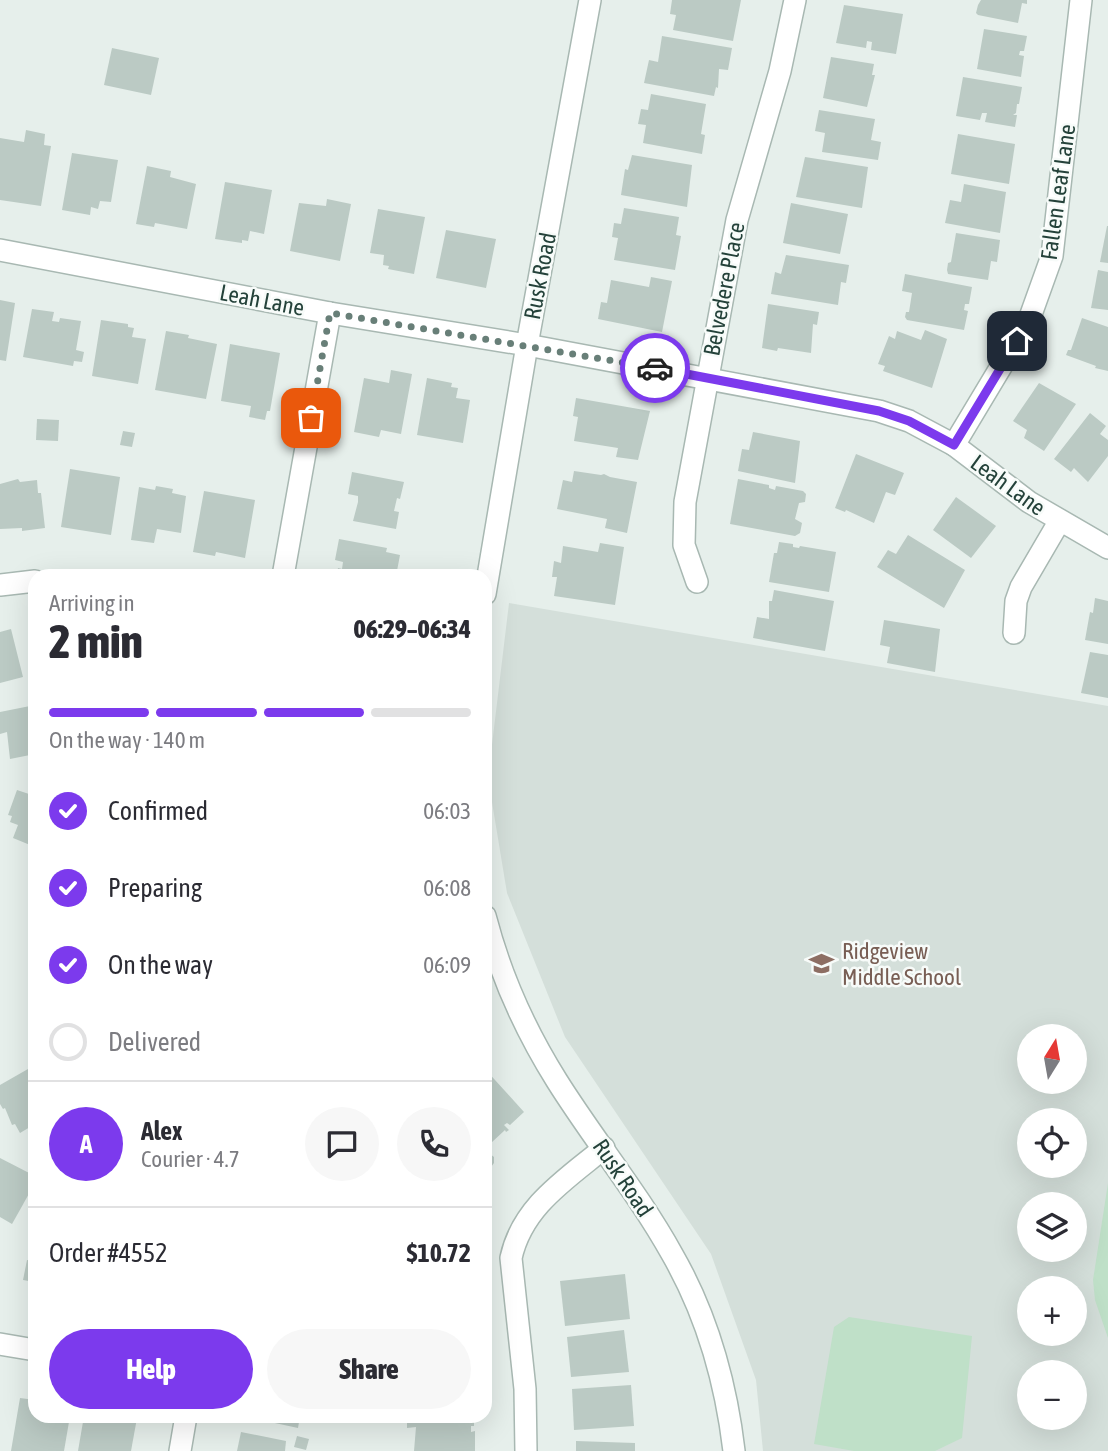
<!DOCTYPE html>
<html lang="en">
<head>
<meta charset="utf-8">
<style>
	:root { --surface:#fff; --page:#f7f7f7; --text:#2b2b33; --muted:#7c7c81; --line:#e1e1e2; --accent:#7c3aed }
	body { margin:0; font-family:"Asap Condensed",sans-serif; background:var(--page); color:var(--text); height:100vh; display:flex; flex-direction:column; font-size:26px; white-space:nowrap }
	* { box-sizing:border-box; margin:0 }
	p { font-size:23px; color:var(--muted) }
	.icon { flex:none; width:38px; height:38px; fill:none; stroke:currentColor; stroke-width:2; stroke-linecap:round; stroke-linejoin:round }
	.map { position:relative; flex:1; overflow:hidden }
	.side { position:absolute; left:28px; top:569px; width:464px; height:854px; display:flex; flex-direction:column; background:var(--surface); border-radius:21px; box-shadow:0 7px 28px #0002 }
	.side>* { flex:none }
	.needle { width:46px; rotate:11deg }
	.fabs { position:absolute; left:1017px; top:1024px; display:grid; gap:14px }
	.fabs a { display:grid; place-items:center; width:70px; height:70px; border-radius:50%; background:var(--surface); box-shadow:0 7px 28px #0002; font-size:35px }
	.pin { position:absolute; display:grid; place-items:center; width:60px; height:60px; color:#fff; margin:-30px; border-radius:14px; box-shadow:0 4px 10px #0006 }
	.courier { position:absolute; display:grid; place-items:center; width:70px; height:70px; margin:-35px; border:5px solid #7c3aed; border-radius:50%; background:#fff; color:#222; box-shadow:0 2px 9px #0007 }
	.head em { font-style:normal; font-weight:800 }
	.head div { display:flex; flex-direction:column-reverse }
	.head { display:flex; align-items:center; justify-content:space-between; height:119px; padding:0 21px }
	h1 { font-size:46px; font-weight:800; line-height:52px }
	.bar { display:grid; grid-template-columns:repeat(4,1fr); gap:10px 7px; align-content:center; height:84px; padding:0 21px }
	.bar i { height:9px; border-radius:5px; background:var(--line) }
	.bar .active { background:var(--accent) }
	.bar p { grid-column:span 4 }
	.line { display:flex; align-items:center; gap:18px; padding:0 21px; border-top:2px solid var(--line) }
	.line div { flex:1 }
	.round { display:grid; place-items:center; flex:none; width:74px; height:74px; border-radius:37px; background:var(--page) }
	ol { padding:0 21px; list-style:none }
	li { display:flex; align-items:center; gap:21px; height:77px }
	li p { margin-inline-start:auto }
	li .icon { padding:7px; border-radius:50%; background:var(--accent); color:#fff; stroke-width:4 }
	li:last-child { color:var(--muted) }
	li i { width:38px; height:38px; border:4px solid var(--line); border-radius:50% }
	.cta { display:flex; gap:14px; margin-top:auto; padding:14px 21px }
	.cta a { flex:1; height:80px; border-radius:42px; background:var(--accent); color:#fff; font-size:28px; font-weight:800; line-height:80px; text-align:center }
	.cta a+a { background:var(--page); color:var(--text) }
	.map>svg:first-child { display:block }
</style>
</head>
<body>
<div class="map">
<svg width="1108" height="1451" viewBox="0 0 1108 1451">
	<rect width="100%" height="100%" fill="#e6efeb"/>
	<!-- built -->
	<path fill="#d4dfda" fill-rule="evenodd" d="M509 603 1108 706V1451H763L756 1380 711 1254 565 1037 507 893 488 778ZM1029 1036H1074V1082H1029ZM1029 1120H1074V1166H1029ZM1029 1204H1074V1250H1029ZM1029 1288H1074V1334H1029ZM1029 1372H1074V1418H1029Z"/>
	<!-- green -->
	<g fill="#bfe0c8">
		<path d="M1108 1183V1338L1095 1300 1093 1280Z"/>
		<path d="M849 1317 972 1336 962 1438 935 1451H854L814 1444 834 1327Z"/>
	</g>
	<!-- building -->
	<g fill="#bbcac4">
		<path d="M672 0H741L733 41 673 30 676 15 670 14Z"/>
		<path d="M981 0H1027V4L1022 3 1018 23 978 15 976 13 978 5Z"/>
		<path d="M844 5 903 14 896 54 871 50 872 42 867 41 866 48 836 43Z"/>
		<path d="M984 29 1027 36 1024 51H1020L1019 55 1024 56 1021 77 977 69Z"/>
		<path d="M662 36 732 48 728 70 719 69 718 88 716 87 714 96 644 83 649 60 658 62Z"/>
		<path d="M112 48 159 58 151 95 104 85Z"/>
		<path d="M831 57 874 64 872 75H875L867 107 823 98Z"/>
		<path d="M963 77 1022 87 1019 104H1017L1016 113 1013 115H1017L1015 127 985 122 987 113H982L980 120 956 116Z"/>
		<path d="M651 94 706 104 701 134 705 135 702 154 643 143 646 125 638 124 641 109 648 110Z"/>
		<path d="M819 110 875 119 871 140 881 142 878 160 822 152 825 133 815 131Z"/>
		<path d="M26 130 45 134 44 145 51 146 41 206 0 200V138L24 142Z"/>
		<path d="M958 134 1015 144 1009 184 951 174Z"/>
		<path d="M72 153 118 160 111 202 100 201 98 209 91 207 90 215 62 210Z"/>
		<path d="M632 155 692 165 687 207 621 195 625 169 628 170Z"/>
		<path d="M805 157 868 167 862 208 796 197Z"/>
		<path d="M147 166 171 171 170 177 196 184 187 229 155 223 154 227 136 224Z"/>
		<path d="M225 182 272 190 264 234 250 231 248 241 242 240V243L215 239Z"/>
		<path d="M964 184 1006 192 1000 233 945 223 950 200 961 202Z"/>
		<path d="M327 199 351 204 340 261 290 251 299 203 326 206Z"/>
		<path d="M791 203 848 214 840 254 783 243Z"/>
		<path d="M624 208 679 217 676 235 681 236 675 270 614 260 618 238 612 237 614 223 621 224Z"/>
		<path d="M378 209 425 217 414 274 388 269 389 266 383 265 384 255 370 253Z"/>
		<path d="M1107 226H1108V263L1100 262Z"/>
		<path d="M446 230 496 239 486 288 436 278Z"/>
		<path d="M956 233 1000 240 997 262 991 261 988 280 948 274 947 270 948 263 951 262Z"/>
		<path d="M786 255 849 265 846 283 841 282 838 305 771 294 775 272 781 274Z"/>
		<path d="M1098 270 1108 272V310L1091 308Z"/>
		<path d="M905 274 972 287 969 304H965L964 310 968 311 964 330 907 320 905 317 906 312H909L912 293 902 291Z"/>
		<path d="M651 277 672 281 662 332 598 319 601 302 607 303 611 280 649 287Z"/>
		<path d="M0 300 15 303 6 361 0 360Z"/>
		<path d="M768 304 819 312 817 325 813 324 811 353 778 348 777 351 762 348Z"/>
		<path d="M32 309 54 312 52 321 59 322 60 318 81 321 76 350 84 352 82 362 74 361 73 366 23 357Z"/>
		<path d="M1082 318 1108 327V371L1095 368 1096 366 1066 355 1068 350H1071Z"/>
		<path d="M101 320 128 324V327L134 328 132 337 146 339 138 384 92 376Z"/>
		<path d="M925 330 947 339 932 388 883 371 885 366 878 364 889 336 895 339 897 331 921 340Z"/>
		<path d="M166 331 189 335 188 338 217 344 206 399 155 390Z"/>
		<path d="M230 344 280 353 270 411H267L265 420 249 417 251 406 221 401Z"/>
		<path d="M391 370 412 374 401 434 381 430 379 437 354 432 364 378 389 383Z"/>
		<path d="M427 378 452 383 451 387 458 388 456 398 470 400 463 443 417 435Z"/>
		<path d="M1039 383 1076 404 1044 451 1024 438 1027 430 1013 421Z"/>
		<path d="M576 398 650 411 638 460 616 457 618 448 574 441 578 417 573 416Z"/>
		<path d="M1090 413 1106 426 1100 434 1108 440V456L1088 482 1074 468 1071 472 1054 459Z"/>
		<path d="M37 419 59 420 58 441 36 440Z"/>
		<path d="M123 431 135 433 132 447 120 445Z"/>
		<path d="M753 432 800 441 795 483 738 471 742 449 749 450Z"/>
		<path d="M856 454 904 473 895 495 886 492 874 523 846 510 845 512 835 508Z"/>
		<path d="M70 469 120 477 111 535 61 527Z"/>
		<path d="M574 471 601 475 604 474 610 477 637 482 627 533 605 528 607 519 557 509 563 480 572 482Z"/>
		<path d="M352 472 404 482 400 499 397 498 394 511 399 512 396 529 353 521 358 502V496L348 494Z"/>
		<path d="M18 479 20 482 37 480 38 493H41L45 528 22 531V528L0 529V484Z"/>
		<path d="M738 479 769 485V488L775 490 776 486 803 491 806 494 805 502 799 503 795 519 802 523 800 533 795 536 730 524Z"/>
		<path d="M156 486 173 489 172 493 186 496 181 533 157 529 154 543 131 540 139 487 155 490Z"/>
		<path d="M204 491 255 500 245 558 216 552 215 556 193 552Z"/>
		<path d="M956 497 996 526 971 558 933 530Z"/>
		<path d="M908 535 965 570 944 608 877 567 888 550 896 554Z"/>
		<path d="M339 539 387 548 386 552 400 555 396 576H336L338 568 342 569 343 562 335 560Z"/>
		<path d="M779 542 793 544V547L799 548 800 546 836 552 829 592 769 582 774 553H777Z"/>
		<path d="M600 543 624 547 615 605 554 596 557 577H552L554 561 561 563 563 546 598 552Z"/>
		<path d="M774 590 834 601 825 651 753 638 757 617 769 619V601H772Z"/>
		<path d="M1095 598 1108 601V644L1085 640 1090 612 1093 613Z"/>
		<path d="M884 620 940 629 935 672 887 663 890 647 880 645Z"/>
		<path d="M11 629 23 677 0 683V632Z"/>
		<path d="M1090 652 1108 655V698L1081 693Z"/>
		<path d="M35 705V754L10 759 7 732 0 734V712Z"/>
		<path d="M17 790 35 796V847L13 838 18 825 10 822 12 816 8 815Z"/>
		<path d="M35 1065V1124L20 1133 15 1124 12 1125 5 1108 3 1109 0 1104V1085Z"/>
		<path d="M485 1069 524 1112 510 1125 507 1123 504 1125 509 1130 506 1132 505 1130 491 1143 485 1136Z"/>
		<path d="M485 1150 494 1157V1163L488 1171 485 1169Z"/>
		<path d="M0 1158 35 1176V1183L12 1224 0 1217Z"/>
		<path d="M27 1260 35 1261 34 1282 23 1280Z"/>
		<path d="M625 1274 630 1319 565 1326 560 1281Z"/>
		<path d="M624 1330 629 1372 571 1377 567 1337Z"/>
		<path d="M631 1385 634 1426 574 1430 572 1389Z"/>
		<path d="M20 1398 35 1400V1416H70L64 1451H11Z"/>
		<path d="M84 1416 137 1418 131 1451H78Z"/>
		<path d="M242 1416H300L298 1428Z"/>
		<path d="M407 1416H474V1426H471V1432L475 1431V1451H414L416 1427 407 1428Z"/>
		<path d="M241 1432 286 1441 285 1451H237Z"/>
		<path d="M297 1436 309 1439 306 1450 294 1447Z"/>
		<path d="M576 1441 635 1443V1451H576Z"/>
	</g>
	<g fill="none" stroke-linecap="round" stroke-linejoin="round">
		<defs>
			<g id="minor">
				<path d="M0 250 330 313 527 345 879 411 909 421 954 445 1029 502 1108 548"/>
				<path d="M954 445 1029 320 1052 256 1081 0"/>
				<path d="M283 576 330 313"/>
				<path d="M697 582 684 545 685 502 737 220 780 71 795 0"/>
				<path d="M0 585 35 581"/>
				<path d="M485 594 527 345 590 0"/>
				<path d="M1014 633 1016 601 1021 587 1059 522"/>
				<path d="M485 916C500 974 525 1030 557 1081 594 1140 638 1193 672 1254 706 1313 726 1383 734 1451"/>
				<path d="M0 1344 35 1350"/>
				<path d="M180 1451 186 1416"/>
				<path d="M526 1451 525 1389 511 1258C522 1207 565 1180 604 1148"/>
			</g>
		</defs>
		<!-- minor casing -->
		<use href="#minor" stroke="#a8b8b2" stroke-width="24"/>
		<!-- minor -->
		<use href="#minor" stroke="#fff" stroke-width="21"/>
	</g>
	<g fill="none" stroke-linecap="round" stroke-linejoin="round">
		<!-- done -->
		<path stroke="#687f78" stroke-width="7" stroke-dasharray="0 12.6" d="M311 418 330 313 655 368"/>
		<!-- route -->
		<path stroke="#7c3aed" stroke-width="9" d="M655 368 879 411 909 421 954 445 1017 341"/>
	</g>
	<!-- icons -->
	<defs>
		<symbol id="school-bare" viewBox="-9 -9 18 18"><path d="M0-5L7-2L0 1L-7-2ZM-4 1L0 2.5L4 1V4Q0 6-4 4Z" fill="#8d6e63" stroke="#f7fbf9" stroke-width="2.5" paint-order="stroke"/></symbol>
	</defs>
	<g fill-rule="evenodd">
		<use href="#school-bare" x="804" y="946" width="35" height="35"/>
	</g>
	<g text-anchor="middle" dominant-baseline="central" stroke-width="5" stroke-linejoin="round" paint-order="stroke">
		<!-- street labels -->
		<g font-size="23" fill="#24423a" stroke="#f7fbf9">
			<text transform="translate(1058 192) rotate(-82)">Fallen Leaf Lane</text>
			<text transform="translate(540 276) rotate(-79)">Rusk Road</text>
			<text transform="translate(724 289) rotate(-79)">Belvedere Place</text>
			<text transform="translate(262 300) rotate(11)">Leah Lane</text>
			<text transform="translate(1008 485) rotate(36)">Leah Lane</text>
			<text transform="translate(623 1178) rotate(56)">Rusk Road</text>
		</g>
		<!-- education labels -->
		<g font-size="23" fill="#785e54" stroke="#f7fbf9" text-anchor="start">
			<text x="842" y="951">Ridgeview<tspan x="842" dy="26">Middle School</tspan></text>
		</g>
	</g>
</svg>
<div class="fabs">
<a><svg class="needle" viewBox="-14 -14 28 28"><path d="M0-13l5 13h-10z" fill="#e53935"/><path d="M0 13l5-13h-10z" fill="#7c7c81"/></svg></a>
<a><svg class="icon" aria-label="locate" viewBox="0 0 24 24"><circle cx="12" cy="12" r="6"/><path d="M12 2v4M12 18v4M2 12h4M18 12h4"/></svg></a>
<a><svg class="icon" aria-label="layers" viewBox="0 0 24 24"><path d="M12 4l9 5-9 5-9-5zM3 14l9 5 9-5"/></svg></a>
<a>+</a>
<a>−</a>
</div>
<div class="pin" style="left:311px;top:418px;background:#ea580c"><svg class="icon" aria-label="bag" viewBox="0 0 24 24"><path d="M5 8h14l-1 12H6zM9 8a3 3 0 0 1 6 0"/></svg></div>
<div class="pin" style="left:1017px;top:341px;background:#1f2937"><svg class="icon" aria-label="home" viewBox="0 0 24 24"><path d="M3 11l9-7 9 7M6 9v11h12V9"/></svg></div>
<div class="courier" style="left:655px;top:368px"><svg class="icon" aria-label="car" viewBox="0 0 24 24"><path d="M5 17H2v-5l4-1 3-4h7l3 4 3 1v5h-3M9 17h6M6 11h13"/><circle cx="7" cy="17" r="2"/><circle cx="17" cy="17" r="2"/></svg></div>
<section class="side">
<div class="head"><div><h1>2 min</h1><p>Arriving in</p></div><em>06:29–06:34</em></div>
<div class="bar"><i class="active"></i><i class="active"></i><i class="active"></i><i></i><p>On the way · 140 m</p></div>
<ol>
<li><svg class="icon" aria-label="check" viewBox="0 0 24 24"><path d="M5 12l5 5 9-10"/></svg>Confirmed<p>06:03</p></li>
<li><svg class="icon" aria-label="check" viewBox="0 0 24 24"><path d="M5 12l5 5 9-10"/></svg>Preparing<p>06:08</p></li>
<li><svg class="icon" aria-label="check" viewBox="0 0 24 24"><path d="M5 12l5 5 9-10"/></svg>On the way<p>06:09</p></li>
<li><i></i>Delivered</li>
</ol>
<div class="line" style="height:126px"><b class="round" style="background:var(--accent);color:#fff">A</b><div><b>Alex</b><p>Courier · 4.7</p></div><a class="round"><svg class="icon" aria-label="chat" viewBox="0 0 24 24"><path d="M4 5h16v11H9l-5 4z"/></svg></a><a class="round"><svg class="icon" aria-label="phone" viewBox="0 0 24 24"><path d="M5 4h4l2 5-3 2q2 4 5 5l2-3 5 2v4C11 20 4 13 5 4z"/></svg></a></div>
<div class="line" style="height:91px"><div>Order #4552</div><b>$10.72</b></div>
<div class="cta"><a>Help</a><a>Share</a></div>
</section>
</div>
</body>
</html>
